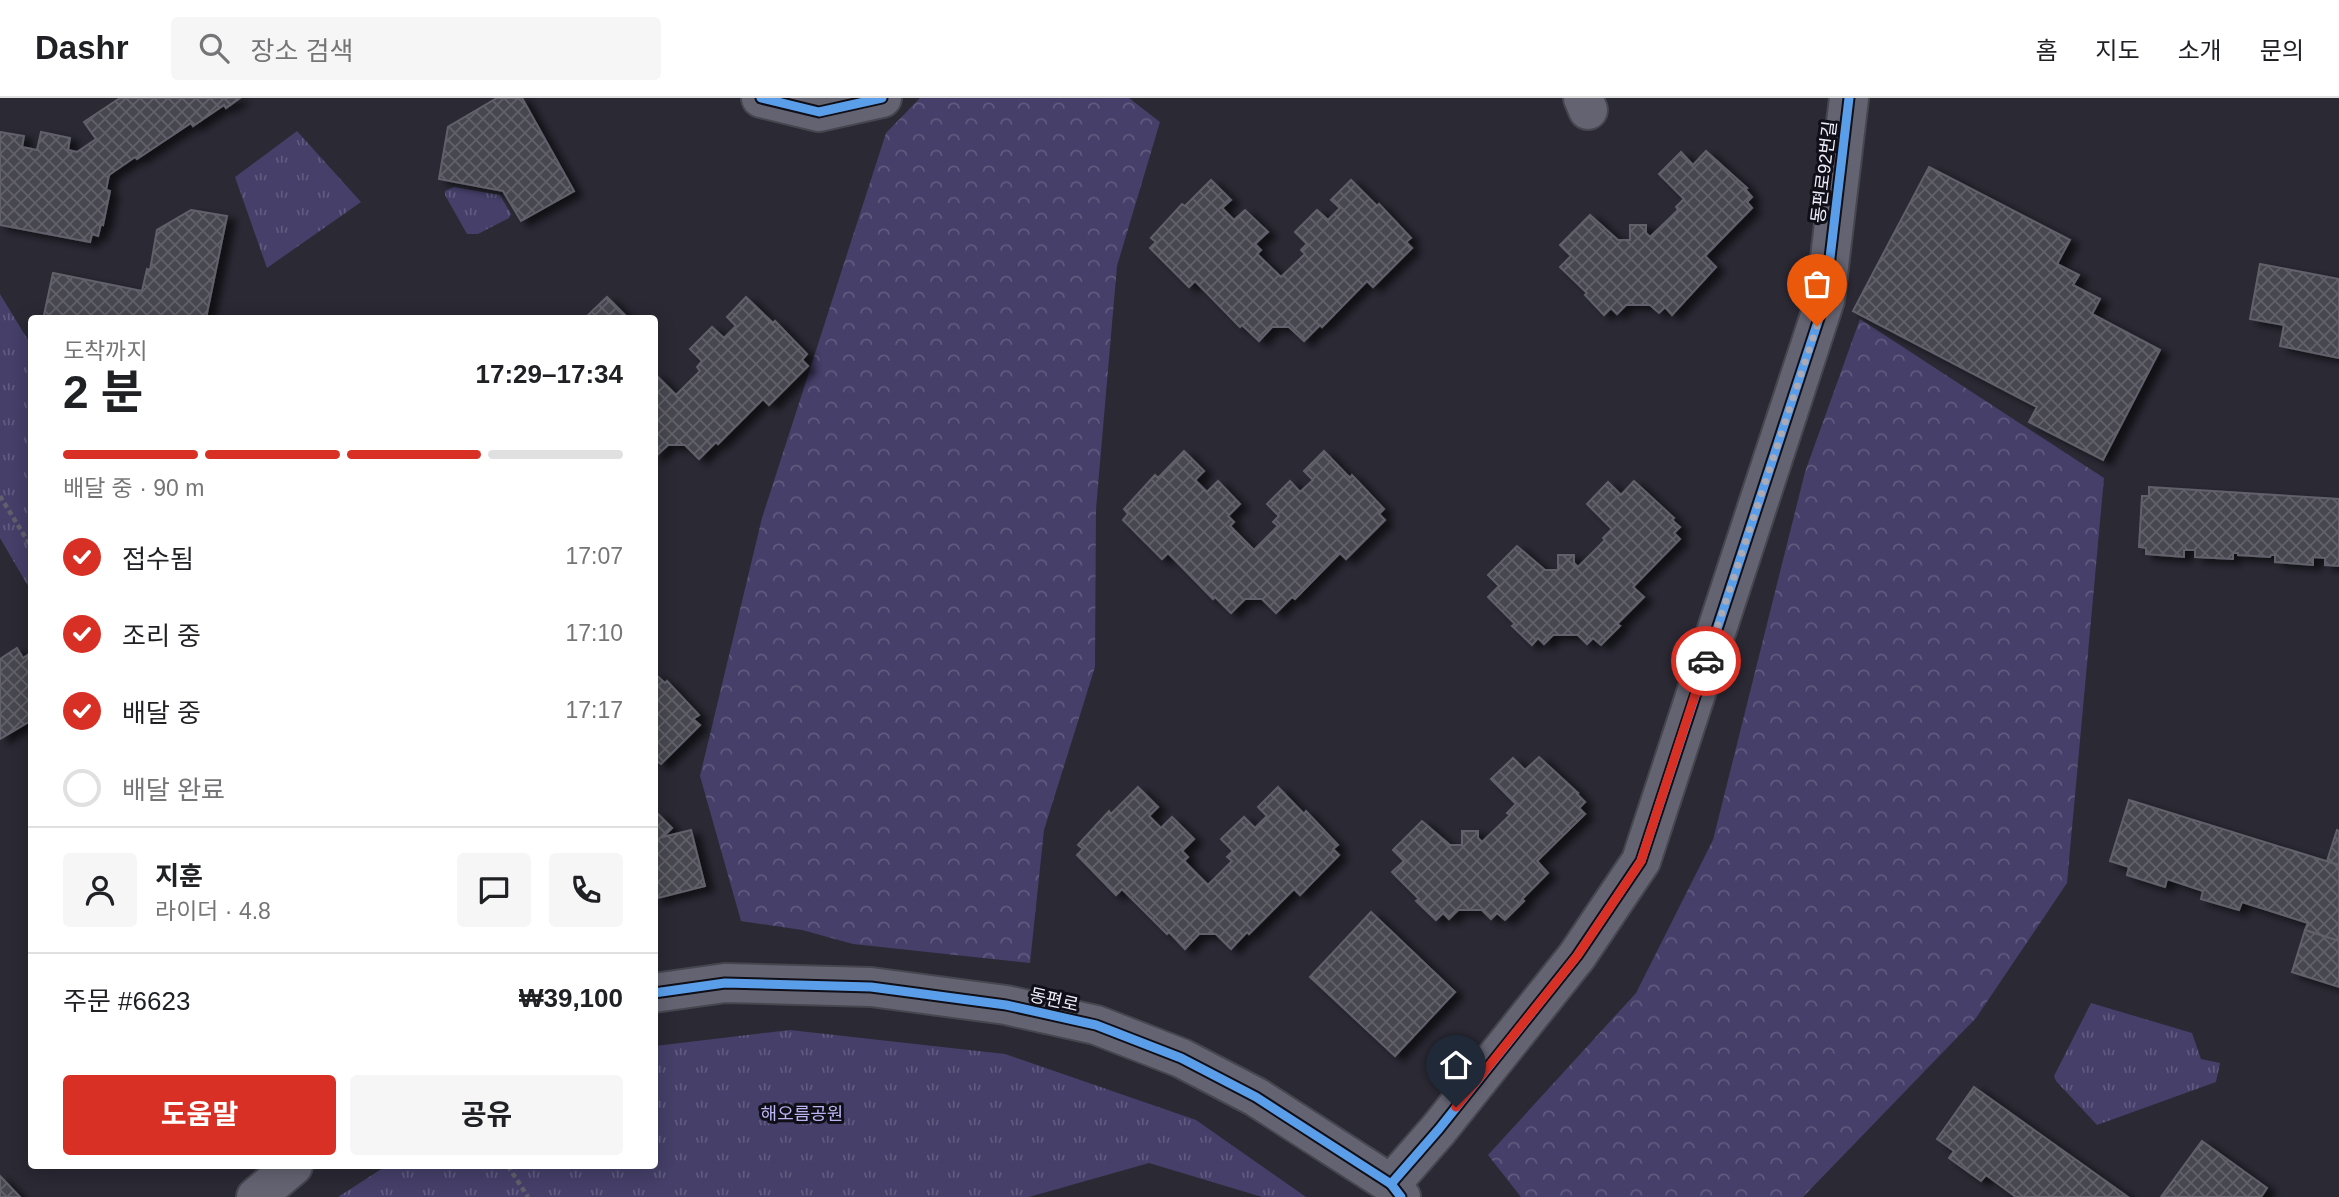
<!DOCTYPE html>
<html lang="ko">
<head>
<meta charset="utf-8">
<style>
	:root { --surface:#fff; --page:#f6f6f6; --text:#202124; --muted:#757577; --line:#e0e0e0; --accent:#d93025 }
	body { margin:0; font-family:Arial,"Noto Sans KR",sans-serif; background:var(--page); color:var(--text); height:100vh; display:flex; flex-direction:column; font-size:26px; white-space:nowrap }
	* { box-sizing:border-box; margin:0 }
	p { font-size:23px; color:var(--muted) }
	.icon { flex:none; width:38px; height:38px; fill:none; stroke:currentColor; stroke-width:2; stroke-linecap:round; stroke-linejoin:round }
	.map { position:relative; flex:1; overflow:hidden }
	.sheet { position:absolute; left:28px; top:217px; width:630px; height:854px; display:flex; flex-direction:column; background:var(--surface); border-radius:7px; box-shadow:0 4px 18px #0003 }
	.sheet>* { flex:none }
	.pin { position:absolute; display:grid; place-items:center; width:60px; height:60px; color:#fff; margin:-72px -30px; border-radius:50% 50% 50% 0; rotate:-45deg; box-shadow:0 0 7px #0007 }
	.pin .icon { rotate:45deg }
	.courier { position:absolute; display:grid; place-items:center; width:70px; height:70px; margin:-35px; border:5px solid #d93025; border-radius:50%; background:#fff; color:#222; box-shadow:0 2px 9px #0007 }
	.overview em { font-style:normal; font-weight:700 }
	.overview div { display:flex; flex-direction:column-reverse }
	.overview { display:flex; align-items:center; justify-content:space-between; height:119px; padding:0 35px }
	h1 { font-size:46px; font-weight:700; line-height:52px }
	.bar { display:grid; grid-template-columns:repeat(4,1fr); gap:10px 7px; align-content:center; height:84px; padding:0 35px }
	.bar i { height:9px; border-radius:5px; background:var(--line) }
	.bar .on { background:var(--accent) }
	.bar p { grid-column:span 4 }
	.line { display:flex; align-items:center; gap:18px; padding:0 35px; border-top:2px solid var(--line) }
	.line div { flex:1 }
	.round { display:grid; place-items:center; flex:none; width:74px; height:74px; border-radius:7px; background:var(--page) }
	ol { padding:0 35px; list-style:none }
	li { display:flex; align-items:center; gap:21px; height:77px }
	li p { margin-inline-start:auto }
	li .icon { padding:7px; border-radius:50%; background:var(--accent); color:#fff; stroke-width:4 }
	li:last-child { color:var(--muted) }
	li i { width:38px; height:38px; border:4px solid var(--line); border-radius:50% }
	.cta { display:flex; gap:14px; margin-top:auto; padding:14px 35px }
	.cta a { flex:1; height:80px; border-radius:7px; background:var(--accent); color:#fff; font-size:28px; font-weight:700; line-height:80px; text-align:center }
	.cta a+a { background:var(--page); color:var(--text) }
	header { display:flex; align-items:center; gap:42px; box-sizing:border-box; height:98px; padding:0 35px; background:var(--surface); border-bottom:2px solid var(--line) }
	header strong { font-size:33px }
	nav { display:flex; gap:38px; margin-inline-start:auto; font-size:24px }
	.search { width:490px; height:63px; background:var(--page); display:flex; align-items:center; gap:18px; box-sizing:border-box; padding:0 24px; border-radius:7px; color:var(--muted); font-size:26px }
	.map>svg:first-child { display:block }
</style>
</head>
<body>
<header>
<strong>Dashr</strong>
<div class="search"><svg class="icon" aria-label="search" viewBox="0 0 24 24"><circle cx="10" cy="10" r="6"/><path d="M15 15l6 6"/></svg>장소 검색</div>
<nav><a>홈</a><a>지도</a><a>소개</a><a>문의</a></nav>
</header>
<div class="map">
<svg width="2339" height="1099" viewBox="0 0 2339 1099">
	<defs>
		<pattern id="forest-crowns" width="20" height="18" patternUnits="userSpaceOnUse" patternTransform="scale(1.75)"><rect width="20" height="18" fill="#453f69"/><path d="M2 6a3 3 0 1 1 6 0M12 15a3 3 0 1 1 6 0" fill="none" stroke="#605b7f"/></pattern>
		<pattern id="park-tufts" width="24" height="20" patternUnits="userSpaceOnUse" patternTransform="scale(1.75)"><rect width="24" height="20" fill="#453f69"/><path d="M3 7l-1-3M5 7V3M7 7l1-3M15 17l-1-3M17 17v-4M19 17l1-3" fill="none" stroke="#605b7f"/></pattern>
		<pattern id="building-cross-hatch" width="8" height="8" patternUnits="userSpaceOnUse" patternTransform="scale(1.75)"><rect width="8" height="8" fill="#47464f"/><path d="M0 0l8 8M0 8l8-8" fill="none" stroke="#626169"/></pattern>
		<filter id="shadow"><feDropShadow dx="8" dy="4.5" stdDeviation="3.5" flood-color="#0009"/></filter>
	</defs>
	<rect width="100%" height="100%" fill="#2a2934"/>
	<!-- forest -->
	<g fill="url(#forest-crowns)">
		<path d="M920 0H1129L1160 24 1117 168 1096 411 1095 569 1044 732 1030 865 853 846 802 832 741 823 700 678 762 420 886 35Z"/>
		<path d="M1860 221 2104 380 2067 785 1976 920 1803 1099H1521L1488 1057 1636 895 1713 742 1805 374Z"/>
	</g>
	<!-- park -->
	<g fill="url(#park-tufts)">
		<path d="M297 33 361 104 267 170 235 79Z"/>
		<path d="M454 89 500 97 511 116 509 120 478 136H467L445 97V93Z"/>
		<path d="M0 196 31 247V493L0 440Z"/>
		<path d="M2091 905 2192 935 2201 961 2220 965 2216 984 2097 1027 2056 983 2054 978Z"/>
		<path d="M790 932 1005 956 1196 1022 1306 1099H1262L1149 1065 1029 1099H338L386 1068H654L655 948Z"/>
	</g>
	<!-- building -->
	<g fill="url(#building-cross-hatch)" stroke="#62616b" stroke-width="2" filter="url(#shadow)">
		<path d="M120 0H240L226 10 224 7 193 28 191 25 137 61 135 59 109 77 106 92 110 93 103 127 101 126 98 138 92 136 90 144 0 127V34L24 38 22 49 37 52 41 34 70 40 68 52 77 54 96 41 84 24Z"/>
		<path d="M497 0H522L574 93 521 123 503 93 439 81 448 29Z"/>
		<path d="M1706 53 1747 90 1745 91 1752 99 1747 104 1752 110 1705 158 1716 169 1672 217 1665 209 1659 215 1650 207H1626L1617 216 1611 210 1604 217 1585 197 1587 195 1560 169 1571 158 1560 147 1590 117 1618 142H1630V127H1646V135L1650 139 1678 112 1676 109 1684 101 1659 76 1681 54 1693 67Z"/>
		<path d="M1929 69 2070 142 2057 166 2079 177 2073 187 2100 201 2092 216 2160 252 2103 362 2029 324 2037 309 1853 213Z"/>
		<path d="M1211 82 1231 102 1222 110 1234 122 1245 112 1268 134 1255 146 1261 152 1257 156 1281 179 1305 156 1301 152 1307 146 1295 134 1317 112 1328 122 1340 110 1331 102 1351 82 1377 108 1379 106 1411 140 1406 144 1412 150 1373 189 1367 183 1322 229 1320 227 1304 243 1289 229H1272L1259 243 1242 227 1240 229 1195 183 1189 189 1150 150 1156 144 1151 140 1182 106 1185 108Z"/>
		<path d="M191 112 227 118 206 220H46L44 217 53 175 142 193 147 171 150 172 157 132Z"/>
		<path d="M2260 166 2339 181V260L2280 248 2284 227 2250 221Z"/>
		<path d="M607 199 627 219 625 220H585Z"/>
		<path d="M746 199 773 225 775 223 807 256 802 262 808 268 769 307 763 301 718 346 716 344 699 361 685 347H668L654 360V275L676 297 700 273 697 269 702 263 690 251 712 229 724 240 736 228 727 219Z"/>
		<path d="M1184 353 1204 373 1195 382 1207 394 1218 383 1240 406 1228 418 1234 424 1230 428 1254 452 1278 428 1273 424 1279 418 1267 406 1290 383 1300 394 1313 382 1304 373 1324 353 1350 380 1352 377 1384 411 1379 416 1385 422 1346 461 1340 455 1295 501 1292 499 1276 515 1262 501H1245L1231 515 1215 499 1213 501 1168 455 1162 461 1123 422 1128 416 1124 411 1155 377 1158 380Z"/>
		<path d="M1634 383 1674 420 1672 422 1680 429 1674 435 1680 441 1633 489 1644 499 1617 526 1620 528 1601 547 1593 540 1587 546 1578 537H1553L1544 546 1538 540 1532 547 1512 528 1515 526 1488 499 1499 488 1488 477 1517 448 1545 472H1558V457H1574V465L1578 469 1605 442 1603 440 1612 431 1587 406 1608 384 1621 397Z"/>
		<path d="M2149 389 2339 401V468L2325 467V460L2313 459V467L2275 464V457H2271L2270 459 2238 457V455H2233V461L2195 459V452H2184V459L2146 456V450L2139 449 2142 398H2149Z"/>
		<path d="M17 550 23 560 29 556 32 559V622L0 641V561Z"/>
		<path d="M654 575 665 585 667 583 699 617 693 621 700 627 661 666 654 661Z"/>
		<path d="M1539 659 1578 695 1577 696 1585 704 1579 710 1585 716 1537 763 1548 775 1522 801 1524 803 1505 822 1497 815 1491 821 1482 812H1458L1449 821 1443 815 1436 822 1416 803 1419 801 1392 774 1404 763 1393 752 1422 723 1450 747H1462V733H1478V740L1482 744 1510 717 1507 715 1516 706 1491 681 1513 660 1525 672Z"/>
		<path d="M1138 689 1158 709 1149 718 1161 730 1172 719 1194 741 1182 753 1188 759 1184 763 1208 787 1232 763 1227 759 1233 753 1221 741 1244 719 1255 730 1267 718 1258 709 1278 689 1304 716 1306 713 1338 747 1333 751 1339 757 1300 797 1294 791 1249 836 1247 834 1231 851 1216 836H1199L1185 851 1169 834 1167 836 1122 791 1116 797 1077 757 1083 751 1078 747 1109 713 1111 716Z"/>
		<path d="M2129 702 2339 767V843L2305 832 2308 825 2242 804 2239 812 2201 801 2203 793 2167 781 2165 789 2127 777 2129 769 2110 763Z"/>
		<path d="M656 714 672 730 663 739 691 732 705 788 654 801Z"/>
		<path d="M2337 732 2339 733V767L2327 763Z"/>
		<path d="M1371 814 1455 894 1395 958 1310 879Z"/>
		<path d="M2305 832 2339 843V889L2292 874Z"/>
		<path d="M1974 989 2128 1099H2016L1986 1077 1981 1083 1949 1060 1954 1053 1937 1041Z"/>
		<path d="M2202 1043 2267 1090 2261 1099H2161Z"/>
		<path d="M0 1078 20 1099H0Z"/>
	</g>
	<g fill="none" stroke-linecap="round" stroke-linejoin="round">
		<defs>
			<g id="minor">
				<path d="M761 0 819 14 882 0"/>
				<path d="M1583 0 1588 12"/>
				<path d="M654 895 725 885 871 889 1006 907 1096 927 1181 960 1256 999 1391 1086 1401 1099"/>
				<path d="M1391 1086 1439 1031 1577 858 1641 763 1825 202 1849 0"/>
				<path d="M256 1099 293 1068"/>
			</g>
		</defs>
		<!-- minor casing -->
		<use href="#minor" stroke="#46464f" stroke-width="42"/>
		<!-- path -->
		<g stroke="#605f6b" stroke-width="4.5" stroke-dasharray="5 3.5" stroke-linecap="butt">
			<path d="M0 398 32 450"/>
			<path d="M508 1068 528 1099"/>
		</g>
		<!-- minor -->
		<use href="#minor" stroke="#646372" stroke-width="38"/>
		<defs>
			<g id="cycleway">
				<path d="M761 0 819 14 882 0"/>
				<path d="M654 895 725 885 871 889 1006 907 1096 927 1181 960 1256 999 1391 1086 1401 1099"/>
				<path d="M1391 1086 1439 1031 1577 858 1641 763 1825 202 1849 0"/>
			</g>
		</defs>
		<!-- cycleway casing -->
		<use href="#cycleway" stroke="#100f18" stroke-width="13"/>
		<!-- cycleway -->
		<use href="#cycleway" stroke="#5a9eea" stroke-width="9"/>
	</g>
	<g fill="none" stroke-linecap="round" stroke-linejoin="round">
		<!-- done -->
		<path stroke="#aaaab6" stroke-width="7" stroke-dasharray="0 12.6" d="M1706 563 1817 228"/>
		<!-- route -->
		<path stroke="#d93025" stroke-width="9" d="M1456 1009 1577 858 1641 763 1706 563"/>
	</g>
	<g text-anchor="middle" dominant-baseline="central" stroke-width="6" stroke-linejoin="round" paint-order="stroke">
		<!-- street labels -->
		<g font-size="18" fill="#efeffc" stroke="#100f18">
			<text transform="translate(1824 74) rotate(-83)">동편로92번길</text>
			<text transform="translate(1054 902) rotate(13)">동편로</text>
		</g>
		<!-- park labels -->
		<g font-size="18" fill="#bbb6f4" stroke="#100f18">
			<text x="802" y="1016">해오름공원</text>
		</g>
	</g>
</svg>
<div class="pin" style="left:1817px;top:228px;background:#ea580c"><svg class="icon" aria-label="bag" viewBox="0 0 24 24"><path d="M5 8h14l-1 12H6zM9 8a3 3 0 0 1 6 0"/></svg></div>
<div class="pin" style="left:1456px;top:1009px;background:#1f2937"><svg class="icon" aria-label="home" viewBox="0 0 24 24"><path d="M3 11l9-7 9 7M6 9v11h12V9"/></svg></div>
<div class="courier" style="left:1706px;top:563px"><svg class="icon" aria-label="car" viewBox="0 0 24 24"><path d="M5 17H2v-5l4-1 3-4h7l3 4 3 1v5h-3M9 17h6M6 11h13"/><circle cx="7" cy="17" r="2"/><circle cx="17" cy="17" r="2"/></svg></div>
<section class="sheet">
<div class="overview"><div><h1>2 분</h1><p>도착까지</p></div><em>17:29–17:34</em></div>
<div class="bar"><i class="on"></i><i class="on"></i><i class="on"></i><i></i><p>배달 중 · 90 m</p></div>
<ol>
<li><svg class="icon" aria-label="check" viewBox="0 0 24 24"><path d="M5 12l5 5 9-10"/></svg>접수됨<p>17:07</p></li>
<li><svg class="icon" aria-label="check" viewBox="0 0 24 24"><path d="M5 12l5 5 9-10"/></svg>조리 중<p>17:10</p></li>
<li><svg class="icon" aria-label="check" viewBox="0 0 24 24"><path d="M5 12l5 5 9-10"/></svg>배달 중<p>17:17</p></li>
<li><i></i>배달 완료</li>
</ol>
<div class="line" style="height:126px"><a class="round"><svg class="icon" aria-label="person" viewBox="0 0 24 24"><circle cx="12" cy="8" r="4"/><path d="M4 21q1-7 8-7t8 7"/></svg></a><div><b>지훈</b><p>라이더 · 4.8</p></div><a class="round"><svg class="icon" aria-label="chat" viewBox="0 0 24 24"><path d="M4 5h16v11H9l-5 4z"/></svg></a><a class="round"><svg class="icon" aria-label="phone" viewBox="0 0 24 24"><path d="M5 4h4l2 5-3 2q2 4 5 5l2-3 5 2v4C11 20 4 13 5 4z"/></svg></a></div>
<div class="line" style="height:91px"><div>주문 #6623</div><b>₩39,100</b></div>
<div class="cta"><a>도움말</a><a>공유</a></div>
</section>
</div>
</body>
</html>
